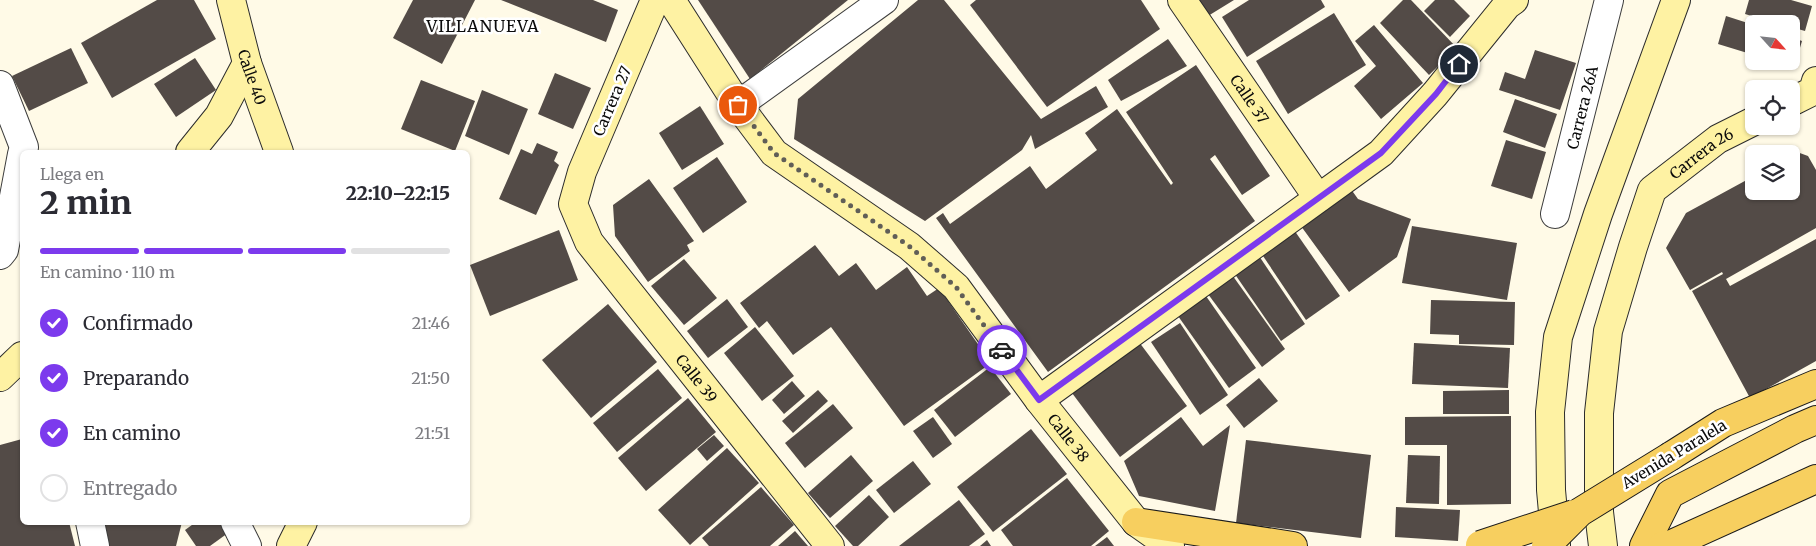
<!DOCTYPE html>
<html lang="es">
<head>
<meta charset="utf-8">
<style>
	:root { --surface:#fff; --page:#f7f7f7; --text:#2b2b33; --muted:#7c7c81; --line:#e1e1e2; --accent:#7c3aed }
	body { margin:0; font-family:Merriweather,serif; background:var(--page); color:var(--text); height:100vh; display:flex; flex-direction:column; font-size:19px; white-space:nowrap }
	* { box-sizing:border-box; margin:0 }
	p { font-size:16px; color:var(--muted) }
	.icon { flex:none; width:28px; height:28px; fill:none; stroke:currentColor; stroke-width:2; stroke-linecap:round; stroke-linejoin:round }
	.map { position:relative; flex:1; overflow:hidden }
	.panel { position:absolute; left:20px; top:150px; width:450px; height:375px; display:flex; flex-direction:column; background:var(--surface); border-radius:8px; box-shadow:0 1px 4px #0004 }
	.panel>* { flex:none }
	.needle { width:32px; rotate:117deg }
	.fabs { position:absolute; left:1745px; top:15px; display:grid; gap:10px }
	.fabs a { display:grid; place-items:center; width:55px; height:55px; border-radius:8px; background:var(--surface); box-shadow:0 1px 4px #0004; font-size:25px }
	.pin { position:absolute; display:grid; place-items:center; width:42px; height:42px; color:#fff; margin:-21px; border:2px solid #fff; border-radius:50%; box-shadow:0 1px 5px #0007 }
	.courier { position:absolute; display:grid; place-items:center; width:50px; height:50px; margin:-25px; border:4px solid #7c3aed; border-radius:50%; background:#fff; color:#222; box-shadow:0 1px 6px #0007 }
	.overview em { font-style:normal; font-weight:800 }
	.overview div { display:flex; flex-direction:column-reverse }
	.overview { display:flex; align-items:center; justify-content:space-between; height:85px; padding:0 20px }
	h1 { font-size:32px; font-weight:800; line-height:38px }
	.bar { display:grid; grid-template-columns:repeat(4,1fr); gap:8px 5px; align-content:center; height:60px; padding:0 20px }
	.bar i { height:6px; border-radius:4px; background:var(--line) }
	.bar .active { background:var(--accent) }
	.bar p { grid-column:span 4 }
	ol { padding:0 20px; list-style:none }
	li { display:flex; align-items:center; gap:15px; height:55px }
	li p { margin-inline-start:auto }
	li .icon { padding:5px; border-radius:50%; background:var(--accent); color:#fff; stroke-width:4 }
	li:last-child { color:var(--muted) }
	li i { width:28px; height:28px; border:2px solid var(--line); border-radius:50% }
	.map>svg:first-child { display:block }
</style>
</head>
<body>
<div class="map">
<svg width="1816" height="546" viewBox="0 0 1816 546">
	<rect width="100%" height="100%" fill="#fffae7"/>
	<!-- building -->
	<g fill="#534b47">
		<path d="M157 0H194L216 39 112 98 81 43Z"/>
		<path d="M413 0H475L442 64 393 38Z"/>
		<path d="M501 0H593L618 10 606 42Z"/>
		<path d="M698 0H848L750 79Z"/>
		<path d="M918 0H944L1041 119 1096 86 1108 107 1035 149 1031 135 1022 150 925 221 794 139 798 99Z"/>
		<path d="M976 0H1141L1160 29 1047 107 970 5Z"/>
		<path d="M1199 0H1234L1208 16Z"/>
		<path d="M1249 0H1321L1325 7 1247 57 1222 17Z"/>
		<path d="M1403 0H1411L1457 48 1429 75 1380 23Z"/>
		<path d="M1435 0H1454L1470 16 1450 37 1424 11Z"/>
		<path d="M1749 0H1791L1812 6 1805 31 1791 27V24H1778L1745 14Z"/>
		<path d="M1334 13 1366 65 1288 114 1256 61Z"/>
		<path d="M1726 16 1754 25V55L1718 44Z"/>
		<path d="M1374 25 1423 83 1381 119 1354 86 1376 66 1355 41Z"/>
		<path d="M1791 37 1802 41 1794 68 1774 62 1791 61Z"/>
		<path d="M1168 39 1187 66 1121 101 1108 80Z"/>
		<path d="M71 48 88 83 29 111 12 76Z"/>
		<path d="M1535 50 1576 63 1560 110 1499 90 1505 72 1525 79Z"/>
		<path d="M195 58 216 90 176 117 154 84Z"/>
		<path d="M1196 65 1270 176 1242 195 1215 155 1210 159 1255 221 1048 372 936 218 943 213 950 224 1030 166 1046 189 1097 150 1085 133 1117 109 1171 185 1173 183 1126 112Z"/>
		<path d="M555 73 591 88 573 129 538 114Z"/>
		<path d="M421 80 475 101 455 151 401 129Z"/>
		<path d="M482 90 528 109 509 155 465 136Z"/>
		<path d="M1515 99 1557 114 1545 148 1503 132Z"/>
		<path d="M700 106 724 144 682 170 659 133Z"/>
		<path d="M1506 140 1546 152 1532 199 1491 186Z"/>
		<path d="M537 143 558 152 554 161 559 165 536 215 499 199 521 149 532 154Z"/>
		<path d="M1797 152 1808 156 1816 170V228L1726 279 1730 286 1816 239V361L1750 398 1692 291 1723 274 1722 272 1690 290 1666 248 1686 213 1754 176V191H1791V155Z"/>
		<path d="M717 157 747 202 703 233 673 188Z"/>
		<path d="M649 179 694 241 687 245 690 251 648 282 615 236 613 205Z"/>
		<path d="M1348 185 1358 199 1411 219 1397 257 1349 292 1298 222Z"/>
		<path d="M1412 226 1517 243 1507 300 1402 283Z"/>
		<path d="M1292 227 1340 296 1306 320 1259 250Z"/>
		<path d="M559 230 578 280 490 316 470 265Z"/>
		<path d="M815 245 839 276 856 263 876 290 907 267 927 296 939 288 991 363 904 426 831 327 793 355 767 321 759 328 740 303Z"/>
		<path d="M1255 250 1305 324 1281 341 1230 267Z"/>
		<path d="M684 259 717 298 684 325 651 286Z"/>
		<path d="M1230 272 1285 349 1262 367 1205 290Z"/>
		<path d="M1206 296 1256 368 1229 388 1178 316Z"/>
		<path d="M727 299 748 327 708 358 687 331Z"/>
		<path d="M1431 300 1515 302 1514 345 1459 344V335L1430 334Z"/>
		<path d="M608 304 657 362 591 418 542 360Z"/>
		<path d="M1180 323 1228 395 1200 415 1151 342Z"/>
		<path d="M755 327 794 376 762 401 724 353Z"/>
		<path d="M1139 342 1187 406 1120 457 1072 393Z"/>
		<path d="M1414 343 1510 348 1508 388 1412 384Z"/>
		<path d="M990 367 1011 394 955 437 934 410Z"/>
		<path d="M658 369 682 398 617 452 593 423Z"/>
		<path d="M1259 378 1278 401 1244 428 1226 405Z"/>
		<path d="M792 381 805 396 784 414 772 400Z"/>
		<path d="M818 390 828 401 793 433 782 421Z"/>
		<path d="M1509 390V414H1443V391Z"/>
		<path d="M688 398 716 432 646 491 618 458Z"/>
		<path d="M833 404 853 428 805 468 785 443Z"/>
		<path d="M1511 416V504L1447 505V445H1405V417Z"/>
		<path d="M933 417 952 444 933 458 913 431Z"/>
		<path d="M1181 417 1203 446 1230 425 1215 511 1139 496 1124 461Z"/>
		<path d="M1031 429 1067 474 993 532 957 487Z"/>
		<path d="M714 435 724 446 707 461 697 449Z"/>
		<path d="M22 439V522H69L75 546H0V445Z"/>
		<path d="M1246 440 1371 455 1361 538 1236 523Z"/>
		<path d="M727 448 759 483 690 545 658 510Z"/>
		<path d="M851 455 873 481 830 518 808 493Z"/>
		<path d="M1408 455 1440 456 1439 504 1406 503Z"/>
		<path d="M913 461 931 484 894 513 876 490Z"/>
		<path d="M1067 478 1109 531 1091 546H1013L1001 530Z"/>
		<path d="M761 487 794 525 770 546H709L702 538Z"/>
		<path d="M869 495 889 517 858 546H853L835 526Z"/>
		<path d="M959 500 985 534 969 546H899Z"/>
		<path d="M1396 507 1460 510 1458 541 1395 537Z"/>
		<path d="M94 522H182L176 546H98Z"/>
		<path d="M196 522H221L228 533 210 546H196L185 530Z"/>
		<path d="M795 531 808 546H778Z"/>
		<path d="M1107 537 1114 546H1095Z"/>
		<path d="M987 540 991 546H980Z"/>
	</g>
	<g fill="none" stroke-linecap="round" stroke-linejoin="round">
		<defs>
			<g id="street">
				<path d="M0 85 24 147 23 152"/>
				<path d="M738 105 884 0"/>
				<path id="s1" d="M1555 214 1609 0"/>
				<path d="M0 255 4 250 22 154"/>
				<path d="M90 522 95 546"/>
				<path d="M235 522 247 546"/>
			</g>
			<g id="secondary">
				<path id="s2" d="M231 0 247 63 279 152"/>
				<path id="s3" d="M655 0 582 172 573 204 589 242 830 546"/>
				<path id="s4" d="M671 0 738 105 774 153 909 246 956 287 1039 400 1136 522 1170 546"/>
				<path id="s5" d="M1182 0 1318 198"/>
				<path d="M1791 102 1813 91 1816 81"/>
				<path d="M190 152 219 116 247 63"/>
				<path d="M0 377 22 356"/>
				<path d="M1039 400 1381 153 1435 94 1507 5 1514 0"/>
				<path d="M1556 545 1551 490 1550 412 1558 337 1598 214 1676 0"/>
				<path d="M291 546 303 522"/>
				<path id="s6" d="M1603 546 1599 512V413L1608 331 1633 247 1652 190 1718 139 1754 121"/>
			</g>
			<g id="primary">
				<path d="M1671 456 1723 423 1816 384"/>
				<path d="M1136 522 1293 546"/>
				<path d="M1644 546 1670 494 1795 429 1816 420"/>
				<path d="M1662 546 1672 544 1816 479"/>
			</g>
		</defs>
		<!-- street casing -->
		<use href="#street" stroke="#3d3d3d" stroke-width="30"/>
		<!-- secondary casing -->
		<use href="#secondary" stroke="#2c2c2c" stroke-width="30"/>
		<!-- primary casing -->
		<use href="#primary" stroke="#1b1b1b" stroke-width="30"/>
		<!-- street -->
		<use href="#street" stroke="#fff" stroke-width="28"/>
		<!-- secondary -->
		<use href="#secondary" stroke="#fef2a3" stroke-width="28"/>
		<!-- primary -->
		<use href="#primary" stroke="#f7cf5f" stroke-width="28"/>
		<defs>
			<g id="primary-bridge">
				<path d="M1480 545 1574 514"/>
				<path d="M1546 546 1580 512 1671 456"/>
			</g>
		</defs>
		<!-- primary-bridge casing -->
		<use href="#primary-bridge" stroke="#1b1b1b" stroke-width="30" stroke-linecap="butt"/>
		<!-- primary-bridge -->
		<use href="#primary-bridge" stroke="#f7cf5f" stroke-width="28"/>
	</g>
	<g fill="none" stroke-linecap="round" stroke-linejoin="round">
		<!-- done -->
		<path stroke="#605e57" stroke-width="5" stroke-dasharray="0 9" d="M738 105 774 153 909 246 956 287 1002 350"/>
		<!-- route -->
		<path stroke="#7c3aed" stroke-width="6" d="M1002 350 1039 400 1381 153 1436 94 1459 64"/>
	</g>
	<g text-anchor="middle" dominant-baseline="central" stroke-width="5" stroke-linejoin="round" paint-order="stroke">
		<!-- street labels -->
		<g font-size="15" fill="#0a0a0a" stroke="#fff">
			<text stroke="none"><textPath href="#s2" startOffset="80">Calle 40</textPath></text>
			<text stroke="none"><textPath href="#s5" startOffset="120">Calle 37</textPath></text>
			<text transform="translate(612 101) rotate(-67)">Carrera 27</text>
			<text stroke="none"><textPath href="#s1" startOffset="110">Carrera 26A</textPath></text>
			<text stroke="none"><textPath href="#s6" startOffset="425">Carrera 26</textPath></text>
			<text stroke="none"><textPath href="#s3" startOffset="435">Calle 39</textPath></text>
			<text stroke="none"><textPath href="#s4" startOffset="599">Calle 38</textPath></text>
			<text transform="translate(1674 454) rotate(-31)">Avenida Paralela</text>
		</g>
		<!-- neighbourhood labels -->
		<g font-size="16" letter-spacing="1" fill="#0a0a0a" stroke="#fff">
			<text x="483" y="26">VILLANUEVA</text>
		</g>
	</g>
</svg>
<div class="fabs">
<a><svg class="needle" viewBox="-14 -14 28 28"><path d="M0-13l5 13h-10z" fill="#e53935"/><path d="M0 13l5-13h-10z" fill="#7c7c81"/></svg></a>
<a><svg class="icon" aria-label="locate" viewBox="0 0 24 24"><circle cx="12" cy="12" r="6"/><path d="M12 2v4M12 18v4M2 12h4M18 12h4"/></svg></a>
<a><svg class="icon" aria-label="layers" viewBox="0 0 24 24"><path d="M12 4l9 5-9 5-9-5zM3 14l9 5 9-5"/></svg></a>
</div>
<div class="pin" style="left:738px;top:105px;background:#ea580c"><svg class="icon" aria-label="bag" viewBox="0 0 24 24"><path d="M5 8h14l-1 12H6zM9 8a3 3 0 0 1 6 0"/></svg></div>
<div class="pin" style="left:1459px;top:64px;background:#1f2937"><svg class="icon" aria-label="home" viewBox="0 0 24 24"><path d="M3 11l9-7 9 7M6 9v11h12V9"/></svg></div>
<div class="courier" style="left:1002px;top:350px"><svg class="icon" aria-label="car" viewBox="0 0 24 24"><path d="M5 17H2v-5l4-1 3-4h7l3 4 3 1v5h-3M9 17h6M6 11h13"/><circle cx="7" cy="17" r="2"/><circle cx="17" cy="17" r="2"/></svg></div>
<section class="panel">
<div class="overview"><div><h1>2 min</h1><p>Llega en</p></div><em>22:10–22:15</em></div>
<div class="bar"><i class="active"></i><i class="active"></i><i class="active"></i><i></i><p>En camino · 110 m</p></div>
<ol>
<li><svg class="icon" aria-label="check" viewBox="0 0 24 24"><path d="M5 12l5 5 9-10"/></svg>Confirmado<p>21:46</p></li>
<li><svg class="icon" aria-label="check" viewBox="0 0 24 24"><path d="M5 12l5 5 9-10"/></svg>Preparando<p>21:50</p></li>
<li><svg class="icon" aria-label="check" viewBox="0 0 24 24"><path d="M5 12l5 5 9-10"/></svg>En camino<p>21:51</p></li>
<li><i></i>Entregado</li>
</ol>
</section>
</div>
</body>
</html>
